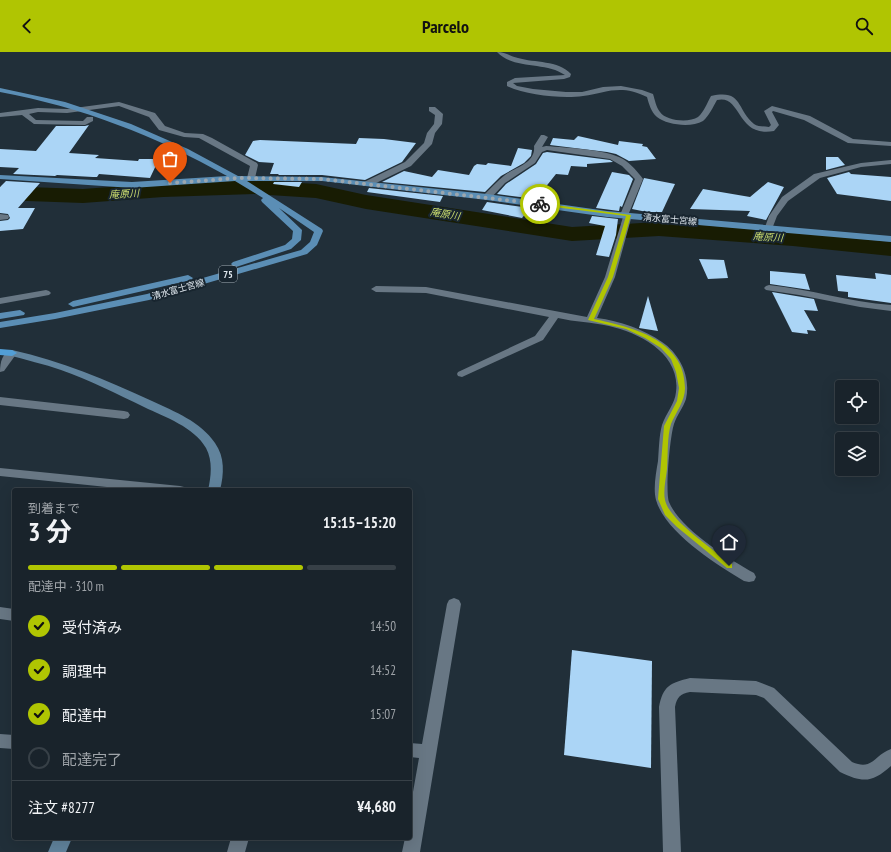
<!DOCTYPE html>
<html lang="ja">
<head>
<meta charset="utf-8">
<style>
	:root { --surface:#19232b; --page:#222b33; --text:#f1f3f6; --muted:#9fa4a9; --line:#374047; --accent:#b0c502 }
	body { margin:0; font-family:"PT Sans Narrow","Noto Sans JP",sans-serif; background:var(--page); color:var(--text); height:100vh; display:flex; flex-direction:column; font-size:15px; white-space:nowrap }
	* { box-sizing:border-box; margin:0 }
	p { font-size:13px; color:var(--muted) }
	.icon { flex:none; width:22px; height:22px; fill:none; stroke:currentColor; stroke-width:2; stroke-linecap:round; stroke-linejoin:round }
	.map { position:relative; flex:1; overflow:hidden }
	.panel { position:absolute; left:12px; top:436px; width:400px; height:352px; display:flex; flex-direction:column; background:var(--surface); border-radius:4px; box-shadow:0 4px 16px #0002,0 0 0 1px var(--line) }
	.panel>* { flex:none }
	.controls { position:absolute; left:835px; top:328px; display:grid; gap:8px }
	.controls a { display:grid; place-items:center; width:44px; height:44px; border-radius:4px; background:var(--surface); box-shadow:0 4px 16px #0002,0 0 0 1px var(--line); font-size:20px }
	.pin { position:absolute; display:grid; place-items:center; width:34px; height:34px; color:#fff; margin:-41px -17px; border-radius:50% 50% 50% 0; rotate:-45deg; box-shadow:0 0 4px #0007 }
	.pin .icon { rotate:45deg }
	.courier { position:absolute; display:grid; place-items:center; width:40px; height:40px; margin:-20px; border:3px solid #b0c502; border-radius:50%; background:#fff; color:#222; box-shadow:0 1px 5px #0007 }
	.headline em { font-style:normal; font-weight:700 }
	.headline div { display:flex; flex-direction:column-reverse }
	.headline { display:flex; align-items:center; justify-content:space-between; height:68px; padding:0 16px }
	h1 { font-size:26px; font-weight:700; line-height:30px }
	.bar { display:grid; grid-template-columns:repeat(4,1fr); gap:6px 4px; align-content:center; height:48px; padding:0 16px }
	.bar i { height:5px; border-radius:3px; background:var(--line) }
	.bar .on { background:var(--accent) }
	.bar p { grid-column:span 4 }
	.line { display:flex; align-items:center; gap:10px; padding:0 16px; border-top:1px solid var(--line) }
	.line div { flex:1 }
	ol { padding:0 16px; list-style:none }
	li { display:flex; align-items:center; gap:12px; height:44px }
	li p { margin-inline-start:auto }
	li .icon { padding:4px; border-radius:50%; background:var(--accent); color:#111; stroke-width:4 }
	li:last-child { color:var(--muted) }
	li i { width:22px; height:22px; border:2px solid var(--line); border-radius:50% }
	header { display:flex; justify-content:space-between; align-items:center; height:52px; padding:0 16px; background:var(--accent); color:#111; font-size:18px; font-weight:700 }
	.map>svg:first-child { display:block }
</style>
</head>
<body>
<header><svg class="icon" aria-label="back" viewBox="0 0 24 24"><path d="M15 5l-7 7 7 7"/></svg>Parcelo<svg class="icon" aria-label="search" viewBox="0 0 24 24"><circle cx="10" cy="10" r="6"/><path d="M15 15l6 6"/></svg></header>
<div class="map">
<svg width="891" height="800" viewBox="0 0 891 800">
	<rect width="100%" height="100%" fill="#212f39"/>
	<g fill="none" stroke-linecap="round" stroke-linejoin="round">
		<!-- river -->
		<path fill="#181c03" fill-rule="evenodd" d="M254 128 316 132 366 143 572 175 659 170 793 180 891 190V204L793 194 659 184 572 189 366 157 316 146 254 142 163 145 83 151 0 148V134L83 137 163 131Z"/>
	</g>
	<!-- building -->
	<g fill="#abd5f6">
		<path d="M89 73 69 101 99 103 95 106 138 109 139 107H159L150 126 99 122 97 125H93L57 123 55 124 13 122 19 116 0 115V97L36 99 56 74H85Z"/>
		<path d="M578 84 618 93 619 89 643 92 642 94 647 95 656 107 629 109 616 102 607 100 550 93 553 86 574 88Z"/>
		<path d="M359 86 384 87 416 91 402 110 365 128 322 123H278L279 122H270L274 111 259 110 245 103 253 89 260 88 356 92Z"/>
		<path d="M518 96 532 98 531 104 524 111 501 124 485 140 382 130 404 119 432 125 438 118 469 123 474 114 477 112 486 113 488 111 511 114Z"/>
		<path d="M547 100 610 108 613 110 587 112V115L571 114 568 123 556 122 536 147 497 142 506 132 536 112 543 101Z"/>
		<path d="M826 105H838L845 113 826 118Z"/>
		<path d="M612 120 629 123 633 127 622 155 620 154 619 159 596 156Z"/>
		<path d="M849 120 851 122 891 125V149L837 142 827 126Z"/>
		<path d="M644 126 675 132 662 160H647L632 157Z"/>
		<path d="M6 129 40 131 18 156H35L23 177 0 179V169L8 168 10 166 8 162 0 161V135Z"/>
		<path d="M274 130H302L299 135 273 132Z"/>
		<path d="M768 130 784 135 766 168 747 164 750 159 690 157 703 137 750 145Z"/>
		<path d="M369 136 443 144 440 150 367 140Z"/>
		<path d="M487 150 530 156 522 166 482 158Z"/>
		<path d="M592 164 618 167 616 183 609 205 596 203 605 174 589 171Z"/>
		<path d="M699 207 724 208 728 226 708 227Z"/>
		<path d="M770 219 805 222 810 238 770 232Z"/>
		<path d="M875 221 891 223V251L848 245V240L838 239 836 223 876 227Z"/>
		<path d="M772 240 814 247 818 259 804 258 816 279 807 278 808 282 792 280Z"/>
		<path d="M648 244 658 279 639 276Z"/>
		<path d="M572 598 652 609 651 716 564 703Z"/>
	</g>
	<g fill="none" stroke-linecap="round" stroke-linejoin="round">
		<!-- street -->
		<g fill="#687784" fill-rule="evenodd">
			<path d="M497 0C505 0 510 4 518 6 535 11 558 8 571 22L570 25 564 27 513 31 517 34 533 37 566 40H582L603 35 621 34 642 38 653 42C655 48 656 55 660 60 666 69 689 71 698 65 704 60 707 51 711 44 743 37 736 57 754 72 758 75 764 74 769 75L771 73 764 59 772 54 810 64 853 87 891 90V94L848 91 804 68 773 59 772 60 779 73 774 79C736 86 742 42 717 48 713 55 709 64 703 69 691 76 667 73 657 65 651 60 649 52 647 45 621 32 608 40 583 44 562 47 526 43 507 34V30L515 26 565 23C545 9 514 18 497 0Z"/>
			<path d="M119 50 155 61 165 74 185 81 203 82 212 86 257 111 258 113 255 126 251 128 247 126 250 114 199 86 184 85 159 78 149 65 119 54 67 61 38 60 29 62 36 68 83 69 87 65H93V69L85 73 34 72 22 63 0 65V61L38 56 67 57Z"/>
			<path d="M429 55H435L443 62 442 72 435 81 432 92 411 114 370 134H364L363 132 364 130 405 110 424 91 427 81 434 72 435 63 429 59Z"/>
			<path d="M541 83H544L548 85 542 95 546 94C567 96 606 97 623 107 631 112 638 120 643 127L629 161 632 163 615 225 597 266C620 269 643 277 662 290 680 302 691 325 686 347 683 356 677 363 674 372 670 384 665 439 669 450 680 477 729 507 754 521L756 525 754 529 749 530 744 529C717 513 665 480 656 448 653 437 656 421 658 409 659 397 659 384 662 373 666 361 675 352 676 340 681 302 640 281 609 274 592 270 575 270 558 266L543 288 462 325 458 324 457 322 458 320 535 284 549 265 426 241 376 240 371 237 376 234 426 235 587 265 605 225 623 165 620 163 635 127 622 114 610 107 547 98 542 100 535 111 505 131 490 147H484L483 145 484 143C491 136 497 129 505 123 516 115 536 111 534 94Z"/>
			<path d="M891 108V112L861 115 820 126 788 149 777 164 772 177H766L765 175 769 164 782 145 814 122 861 111Z"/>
			<path d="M0 162 8 163 9 165 8 167 0 168Z"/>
			<path d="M769 233C810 237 850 250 891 253V259L860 255 799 243 766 238 764 236 766 234Z"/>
			<path d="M46 238 49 239 51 241 49 243 0 252V246Z"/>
			<path d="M12 298 17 301 4 319 0 320C0 311 2 300 12 298Z"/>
			<path d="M0 345 124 359 128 360 130 363 128 366 124 367 0 353Z"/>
			<path d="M0 416 180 434 184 435 186 438H136L0 424Z"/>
			<path d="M454 546 459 548 461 552 420 800H402L405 786H410V757L419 706 410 705V691L422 692 447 552 449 548Z"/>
			<path d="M0 555 14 557V569L0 567Z"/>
			<path d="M690 626 756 629 774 636 852 710C873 719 874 703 891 697V714C872 731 863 731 840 720L764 646 756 643 690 640C680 642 677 645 675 655L681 800H663L659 655C663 634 670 631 690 626Z"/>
			<path d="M0 682 14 683V697L0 696Z"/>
			<path d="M231 786H249L245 800H227Z"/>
		</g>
		<!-- secondary -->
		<g fill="#61839c" fill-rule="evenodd">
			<path d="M12 298C62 309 106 328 152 349 175 360 200 369 215 391 225 405 224 422 220 438H208C211 425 213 409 206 396 194 375 165 365 144 355 117 342 90 328 61 318 44 312 26 308 8 303L7 301 8 299Z"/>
			<path d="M54 786H72L66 800H48Z"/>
		</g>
		<!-- primary -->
		<g fill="#5b8eb5" fill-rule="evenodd">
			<path d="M0 36 65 50 131 72 188 97 238 124 322 125 487 142 607 159 891 184V190L607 165 487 148 322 129H247L322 177 323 179 317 193 307 202 149 248 55 267 0 276V270L55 261 147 242 301 198 310 190 314 180 279 156 302 178 301 188 291 197 236 215 233 214 231 212 233 210 285 193 292 187 293 179 262 150 261 148 263 146 235 129 132 136 0 127V123L132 130 227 124C156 84 81 55 0 40Z"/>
			<path d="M188 223 193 226 191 228 73 255 68 252 73 249Z"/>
			<path d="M20 258 25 261 24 263 0 267V261Z"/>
		</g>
		<!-- highway -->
		<path fill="#529ed5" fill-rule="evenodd" d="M0 297 12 298 17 301 12 304 0 303Z"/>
	</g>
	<!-- route -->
	<path fill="#b0c502" d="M540 151 631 163 613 225 594 267C631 275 685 287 685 336 685 349 676 360 671 372 667 384 668 405 667 417 666 426 663 439 665 448 669 468 715 499 732 512V516H727L677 475 665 463 658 447 664 374 677 349 679 336 676 320 671 307 661 296 645 286 626 277 588 268 608 225 626 164 538 153Z"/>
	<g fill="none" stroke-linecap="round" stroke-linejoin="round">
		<!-- done -->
		<path stroke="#9ca7af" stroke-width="4" stroke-dasharray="0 7.2" d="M170 131 239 126 322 127 540 152"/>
	</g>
	<g text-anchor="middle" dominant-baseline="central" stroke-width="4" stroke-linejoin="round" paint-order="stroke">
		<!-- far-street labels -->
		<g font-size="9" fill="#dfe7ee" stroke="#18252f">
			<text transform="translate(670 167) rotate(5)">清水富士宮線</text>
			<text transform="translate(178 237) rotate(-16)">清水富士宮線</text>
		</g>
		<!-- far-water labels -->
		<g font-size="10" font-style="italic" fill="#c9db6e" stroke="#18252f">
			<text transform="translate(124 142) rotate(-3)">庵原川</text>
			<text transform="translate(445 162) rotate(9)">庵原川</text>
			<text transform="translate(768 185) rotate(4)">庵原川</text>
		</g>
		<!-- shield labels -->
		<rect fill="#18252f" stroke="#a3adb5" stroke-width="1" x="219" y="214" width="18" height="16" rx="3"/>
		<g font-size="10" font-weight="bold" fill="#dfe7ee">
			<text x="228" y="222">75</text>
		</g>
	</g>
</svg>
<div class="controls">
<a><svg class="icon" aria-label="locate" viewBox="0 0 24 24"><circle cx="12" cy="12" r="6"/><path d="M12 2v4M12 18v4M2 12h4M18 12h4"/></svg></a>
<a><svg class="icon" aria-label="layers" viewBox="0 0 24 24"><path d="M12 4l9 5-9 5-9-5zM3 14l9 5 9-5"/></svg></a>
</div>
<div class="pin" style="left:170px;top:131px;background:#ea580c"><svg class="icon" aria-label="bag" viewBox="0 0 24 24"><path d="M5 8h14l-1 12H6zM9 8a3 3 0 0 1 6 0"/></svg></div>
<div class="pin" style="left:729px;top:514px;background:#1f2937"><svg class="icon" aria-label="home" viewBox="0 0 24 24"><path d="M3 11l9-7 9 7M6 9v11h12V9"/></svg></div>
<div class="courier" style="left:540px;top:152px"><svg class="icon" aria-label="bike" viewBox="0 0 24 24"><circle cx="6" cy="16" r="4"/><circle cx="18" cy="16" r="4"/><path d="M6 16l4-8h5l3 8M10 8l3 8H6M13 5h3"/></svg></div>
<section class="panel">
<div class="headline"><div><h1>3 分</h1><p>到着まで</p></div><em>15:15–15:20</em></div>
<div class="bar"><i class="on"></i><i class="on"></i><i class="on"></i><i></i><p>配達中 · 310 m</p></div>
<ol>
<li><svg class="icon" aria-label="check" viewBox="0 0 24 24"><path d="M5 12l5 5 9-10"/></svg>受付済み<p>14:50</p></li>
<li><svg class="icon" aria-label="check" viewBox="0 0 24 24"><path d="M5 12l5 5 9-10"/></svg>調理中<p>14:52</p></li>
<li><svg class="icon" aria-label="check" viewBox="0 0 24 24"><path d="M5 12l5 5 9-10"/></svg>配達中<p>15:07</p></li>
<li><i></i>配達完了</li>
</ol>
<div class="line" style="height:52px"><div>注文 #8277</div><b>¥4,680</b></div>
</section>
</div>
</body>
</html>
